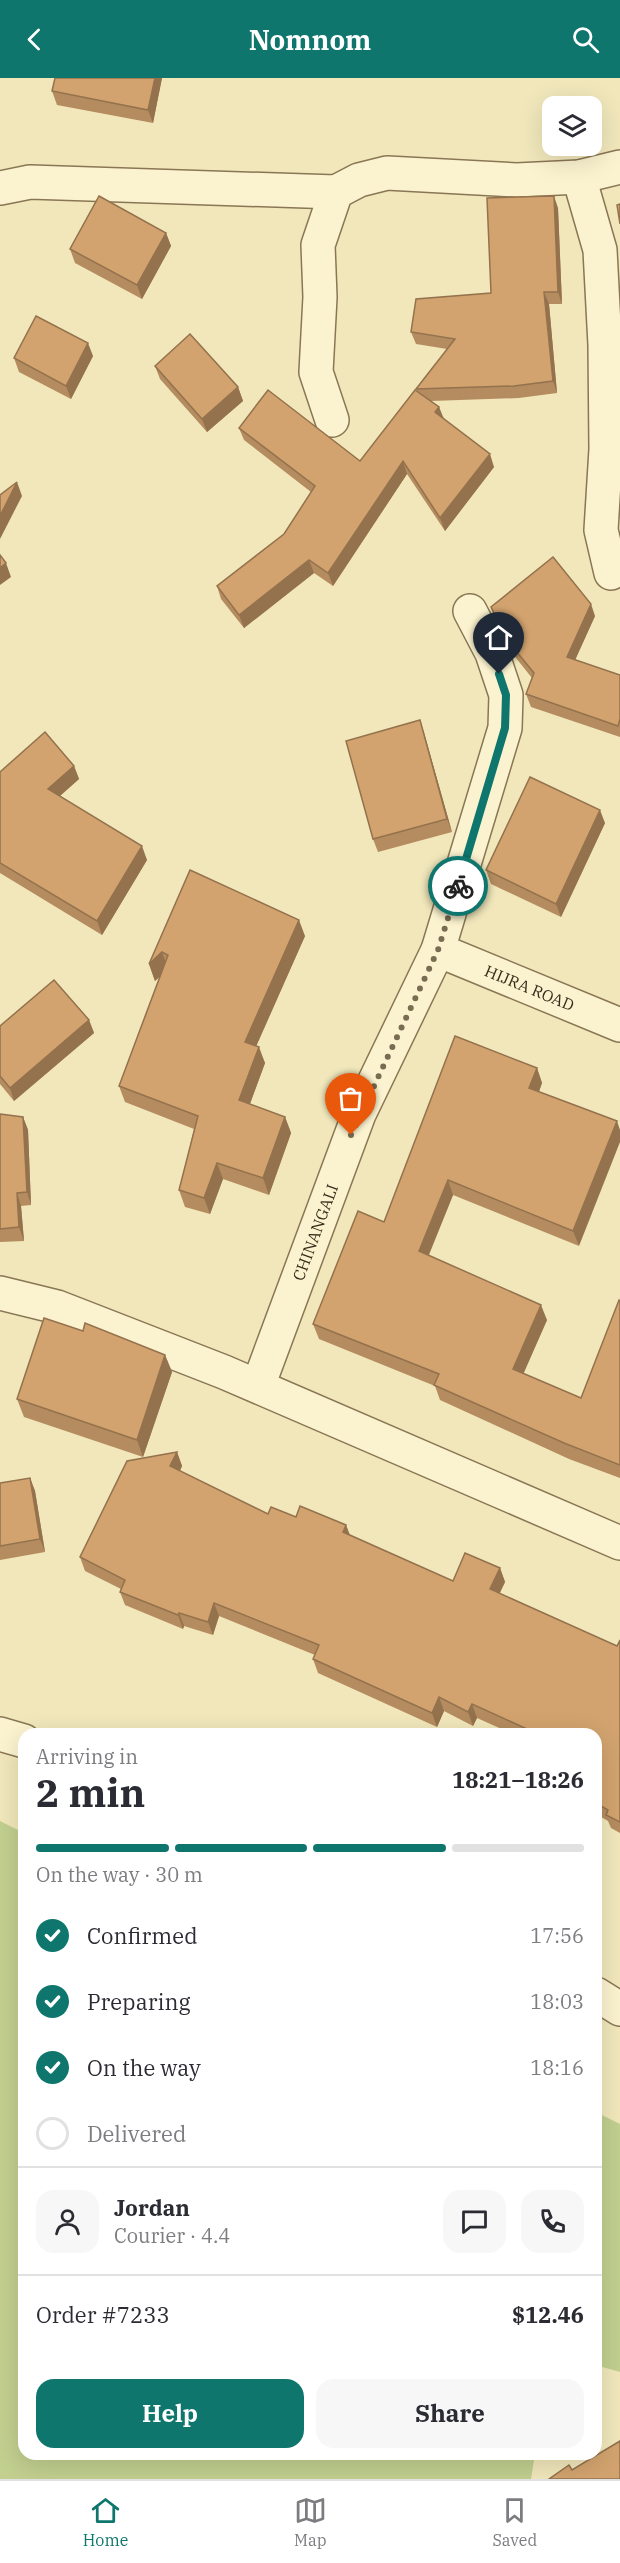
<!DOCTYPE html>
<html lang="en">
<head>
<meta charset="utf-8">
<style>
	:root { --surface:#fff; --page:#f7f7f7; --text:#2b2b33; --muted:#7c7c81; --line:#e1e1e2; --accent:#0f766e }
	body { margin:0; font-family:"IBM Plex Serif",serif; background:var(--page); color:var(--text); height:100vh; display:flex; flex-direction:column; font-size:22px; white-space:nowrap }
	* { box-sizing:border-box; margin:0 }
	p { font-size:20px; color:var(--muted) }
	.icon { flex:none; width:33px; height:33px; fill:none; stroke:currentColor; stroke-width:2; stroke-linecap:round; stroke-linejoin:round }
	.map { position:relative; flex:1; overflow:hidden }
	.sheet { position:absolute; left:18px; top:1650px; width:584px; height:732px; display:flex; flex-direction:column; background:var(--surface); border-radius:18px; box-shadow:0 6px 24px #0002 }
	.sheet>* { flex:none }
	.buttons { position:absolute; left:542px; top:18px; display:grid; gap:12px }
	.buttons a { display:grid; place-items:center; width:60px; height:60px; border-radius:12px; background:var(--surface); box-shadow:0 6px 24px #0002; font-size:30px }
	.pin { position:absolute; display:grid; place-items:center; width:51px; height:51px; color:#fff; margin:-62px -26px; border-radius:50% 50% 50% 0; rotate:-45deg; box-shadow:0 0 6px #0007 }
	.pin .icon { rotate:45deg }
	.courier { position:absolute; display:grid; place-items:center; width:60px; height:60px; margin:-30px; border:4px solid #0f766e; border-radius:50%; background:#fff; color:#222; box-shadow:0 2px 8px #0007 }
	.overview em { font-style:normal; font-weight:800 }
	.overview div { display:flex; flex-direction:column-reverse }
	.overview { display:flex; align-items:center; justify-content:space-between; height:102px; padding:0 18px }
	h1 { font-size:39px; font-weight:800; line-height:45px }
	.bar { display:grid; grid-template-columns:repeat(4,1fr); gap:9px 6px; align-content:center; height:72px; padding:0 18px }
	.bar i { height:8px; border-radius:4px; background:var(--line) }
	.bar .selected { background:var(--accent) }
	.bar p { grid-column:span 4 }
	.line { display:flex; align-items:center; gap:15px; padding:0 18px; border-top:2px solid var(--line) }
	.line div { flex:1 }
	.round { display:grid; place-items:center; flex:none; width:63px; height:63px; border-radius:18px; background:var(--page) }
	ol { padding:0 18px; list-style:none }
	li { display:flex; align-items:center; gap:18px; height:66px }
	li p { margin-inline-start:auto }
	li .icon { padding:6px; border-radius:50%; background:var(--accent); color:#fff; stroke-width:4 }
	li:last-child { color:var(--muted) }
	li i { width:33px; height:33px; border:3px solid var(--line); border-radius:50% }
	.primary-button { display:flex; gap:12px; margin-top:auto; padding:12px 18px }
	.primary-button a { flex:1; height:69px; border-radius:18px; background:var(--accent); color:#fff; font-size:24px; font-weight:800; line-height:69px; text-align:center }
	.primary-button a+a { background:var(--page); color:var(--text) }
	header { display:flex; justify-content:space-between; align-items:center; height:78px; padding:0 18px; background:var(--accent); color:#fff; font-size:27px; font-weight:800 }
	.tabs { display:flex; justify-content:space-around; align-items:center; height:84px; border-top:2px solid var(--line); background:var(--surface); font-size:16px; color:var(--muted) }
	.tabs a { display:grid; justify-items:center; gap:3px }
	.tabs .selected { color:var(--accent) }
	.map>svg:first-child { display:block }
</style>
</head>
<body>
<header><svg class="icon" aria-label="back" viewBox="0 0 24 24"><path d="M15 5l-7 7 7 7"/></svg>Nomnom<svg class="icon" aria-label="search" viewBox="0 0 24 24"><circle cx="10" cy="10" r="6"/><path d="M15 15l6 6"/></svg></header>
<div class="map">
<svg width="620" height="2401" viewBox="0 0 620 2401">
	<rect width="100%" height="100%" fill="#f1e7bb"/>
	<!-- green -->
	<g fill="#c1cf8f">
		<path d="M0 1743 24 1755V2376H535L531 2401H0Z"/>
		<path d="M596 2034 620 2046V2294L599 2288 596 2293Z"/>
	</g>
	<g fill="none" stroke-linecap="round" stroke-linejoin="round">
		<defs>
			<g id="minor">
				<path d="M579 99 600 172 605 267 606 371 601 452 611 495"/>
				<path d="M0 110 30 104 336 114"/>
				<path d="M332 342 316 294 320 219 318 167 336 114 359 102 387 95 517 102 579 99 620 89"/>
				<path id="s1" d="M438 872 620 947"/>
				<path d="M0 1215 57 1229 224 1294 620 1465"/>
				<path id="s2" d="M258 1308 359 1036 438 872 505 650 506 617 492 575 470 533"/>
			</g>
			<g id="tertiary">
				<path d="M0 1656 24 1663"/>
				<path d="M596 1916 620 1931"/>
			</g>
		</defs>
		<!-- minor casing -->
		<use href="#minor" stroke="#897654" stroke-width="36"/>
		<!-- tertiary casing -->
		<use href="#tertiary" stroke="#897654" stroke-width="36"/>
		<!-- minor -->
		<use href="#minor" stroke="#fbf3cf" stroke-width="33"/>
		<!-- tertiary -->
		<use href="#tertiary" stroke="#fbf3cf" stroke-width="33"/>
	</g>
	<!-- wall -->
	<g fill="#b58c5f">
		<path d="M162 0 153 45 57 27 52 13Z"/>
		<path d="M558 130 562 226H549L557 315 519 320 431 323 439 329 443 341 494 389 445 453 407 396 333 508 314 495 244 550 221 521 217 508 284 456 311 414 244 362 239 350 360 383 417 313 416 311 447 271 416 266 411 254 491 215Z"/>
		<path d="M166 155 171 168 142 221 75 185 70 171Z"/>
		<path d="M93 278 71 321 19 294 14 280Z"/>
		<path d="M155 288 238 309 243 323 207 354 160 301Z"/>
		<path d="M491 529 595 538 575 582 620 597V659L531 629 526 616 532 600 512 575 496 542Z"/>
		<path d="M420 642 424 655 452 754 378 774 373 761Z"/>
		<path d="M74 688 79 701 60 718 147 782 102 857 0 795V694Z"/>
		<path d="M605 745 561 839 491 806 486 792Z"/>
		<path d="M190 792 305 858 256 968 265 985 250 1026 285 1039 291 1055 269 1117 223 1101 210 1136 185 1129 179 1112 194 1051 125 1024 119 1008 160 898 155 903 149 886Z"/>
		<path d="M89 942 94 955 14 1023 0 1006V948Z"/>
		<path d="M537 990 542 1005 539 1013 579 1168 453 1117 429 1177 547 1242 523 1295 581 1320 620 1223V1400L569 1381 440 1322 435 1308 319 1261 313 1246 384 1144Z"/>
		<path d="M0 1036 23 1039 28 1052 31 1127 21 1128 24 1163 0 1164Z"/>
		<path d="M165 1277 172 1294 143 1379 24 1339 17 1321Z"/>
		<path d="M177 1374 182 1388 180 1393 268 1436 296 1439 346 1447 350 1457 453 1503 500 1490 505 1504 500 1515 617 1568 620 1562V1755L611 1750 608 1743 596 1736V1656H513L477 1640 473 1648 444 1633 437 1649 318 1595 313 1581 315 1577 219 1538 213 1557 184 1548 183 1551 125 1527 120 1514 121 1511 85 1493 80 1479Z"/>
		<path d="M30 1400 35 1413 45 1474 0 1482V1405Z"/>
	</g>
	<!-- shaded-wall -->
	<g fill="#93724d">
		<path d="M155 0H162L153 45 148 32Z"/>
		<path d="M554 118 558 130 562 226 558 214Z"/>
		<path d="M166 155 171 168 142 221 137 207Z"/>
		<path d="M544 214 549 226 557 315 553 303Z"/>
		<path d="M88 265 93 278 71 321 66 308Z"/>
		<path d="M238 309 243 323 207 354 202 341Z"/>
		<path d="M439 329 444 341 435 334Z"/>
		<path d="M490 376 494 389 445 453 440 440Z"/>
		<path d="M403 383 407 396 333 508 328 495Z"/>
		<path d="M17 404 22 418 0 461V438Z"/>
		<path d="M309 482 314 495 244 550 239 537Z"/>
		<path d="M6 485 11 499 0 507V490Z"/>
		<path d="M591 526 595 538 571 591 567 579Z"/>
		<path d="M420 642 424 655 452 754 447 741Z"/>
		<path d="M74 688 79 701 53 724 48 711Z"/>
		<path d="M600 732 605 745 561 839 556 826Z"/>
		<path d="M142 768 147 782 102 857 97 843Z"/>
		<path d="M299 842 305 858 251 980 245 964Z"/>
		<path d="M162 874 168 891 155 903 149 886Z"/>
		<path d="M89 942 94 955 14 1023 10 1010Z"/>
		<path d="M259 969 265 985 245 1039 239 1022Z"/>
		<path d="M537 990 542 1005 535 1025 529 1010Z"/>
		<path d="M23 1039 28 1052 31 1127 27 1114Z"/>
		<path d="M285 1039 291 1055 269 1117 263 1100Z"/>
		<path d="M617 1043 620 1052V1064L579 1168 573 1153Z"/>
		<path d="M217 1085 223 1101 210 1136 204 1120Z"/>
		<path d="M448 1102 453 1117 424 1188 419 1173Z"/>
		<path d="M17 1115 21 1128 24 1163 19 1149Z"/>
		<path d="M541 1227 547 1242 519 1306 513 1291Z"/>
		<path d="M165 1277 172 1294 143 1379 137 1362Z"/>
		<path d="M177 1374 182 1388 175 1402 170 1388Z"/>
		<path d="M30 1400 35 1413 45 1474 40 1461Z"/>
		<path d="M346 1447 351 1461 343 1454Z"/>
		<path d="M500 1490 505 1504 495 1524 490 1511Z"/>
		<path d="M214 1525 219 1538 213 1557 208 1544Z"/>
		<path d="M179 1535 184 1548 183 1551 178 1537Z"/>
		<path d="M439 1619 444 1633 437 1649 432 1635Z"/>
		<path d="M472 1626 477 1640 473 1648 468 1634Z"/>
	</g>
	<!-- building -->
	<g fill="#d2a36e" stroke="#93724d" stroke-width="1.5">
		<path d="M55 0H155L148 32 52 13Z"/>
		<path d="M99 118 166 155 137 207 70 171Z"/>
		<path d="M554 118 558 214H544L553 303 514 308 416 311 455 261 411 254 416 221 491 215 487 120Z"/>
		<path d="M620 126V146L617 127Z"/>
		<path d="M36 238 88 265 66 308 14 280Z"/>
		<path d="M190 256 238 309 202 341 155 288Z"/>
		<path d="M268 312 360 383 415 312 439 329 435 334 490 376 440 440 403 383 328 495 309 482 239 537 217 508 284 456 315 408 239 350Z"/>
		<path d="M17 404 0 438V417Z"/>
		<path d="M0 477 6 485 0 490Z"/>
		<path d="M553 479 591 526 567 579 620 597V641L618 648 526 616 534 595 507 562 491 529Z"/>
		<path d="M420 642 447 741 373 761 346 663Z"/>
		<path d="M45 654 74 688 48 711 142 768 97 843 0 785V694Z"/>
		<path d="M530 699 600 732 556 826 486 792Z"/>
		<path d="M190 792 299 842 245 964 259 969 239 1022 285 1039 263 1100 217 1085 204 1120 179 1112 198 1038 119 1008 168 877 162 874 149 886Z"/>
		<path d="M54 902 89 942 10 1010 0 998V948Z"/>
		<path d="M455 958 537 990 529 1010 617 1043 573 1153 448 1102 419 1173 541 1227 513 1291 581 1320 619 1222 620 1223V1387L564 1365 434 1307 439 1296 313 1246 358 1133 384 1144Z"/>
		<path d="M0 1036 23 1039 27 1114 17 1115 19 1149 0 1151Z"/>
		<path d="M44 1240 83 1253 85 1245 165 1277 137 1362 17 1321Z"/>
		<path d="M177 1374 170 1388 268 1436 271 1429 296 1439 300 1428 346 1447 343 1454 453 1503 465 1475 500 1490 490 1511 617 1568 620 1562V1744L606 1737 608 1732 596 1725V1656H538L472 1626 468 1634 439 1619 432 1635 313 1581 319 1567 214 1525 208 1544 179 1535 178 1537 120 1514 125 1502 80 1479 127 1383Z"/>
		<path d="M30 1400 40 1461 0 1468V1405Z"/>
		<path d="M620 2363V2401H549L569 2387 572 2392Z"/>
	</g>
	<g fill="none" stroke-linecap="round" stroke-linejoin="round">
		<!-- done -->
		<path stroke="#786d52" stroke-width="6" stroke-dasharray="0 10.8" d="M351 1057 438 872 458 808"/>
		<!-- route -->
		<path stroke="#0f766e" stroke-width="8" d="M458 808 505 650 506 617 499 596"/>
	</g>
	<g text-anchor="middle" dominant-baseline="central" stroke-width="4.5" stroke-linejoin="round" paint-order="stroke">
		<!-- street labels -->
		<g font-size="16" fill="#372b1a" stroke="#f8f0cb">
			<text stroke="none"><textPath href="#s1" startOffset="99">HIJRA ROAD</textPath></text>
			<text stroke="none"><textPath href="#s2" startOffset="164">CHINANGALI</textPath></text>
		</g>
	</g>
</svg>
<div class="buttons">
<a><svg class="icon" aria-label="layers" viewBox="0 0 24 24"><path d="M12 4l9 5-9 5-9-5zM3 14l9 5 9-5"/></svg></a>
</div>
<div class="pin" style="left:351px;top:1057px;background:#ea580c"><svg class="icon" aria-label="bag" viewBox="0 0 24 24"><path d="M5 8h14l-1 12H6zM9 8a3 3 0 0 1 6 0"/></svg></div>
<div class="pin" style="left:499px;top:596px;background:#1f2937"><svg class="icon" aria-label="home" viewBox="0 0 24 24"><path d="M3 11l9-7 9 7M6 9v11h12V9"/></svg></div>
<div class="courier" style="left:458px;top:808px"><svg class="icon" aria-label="bike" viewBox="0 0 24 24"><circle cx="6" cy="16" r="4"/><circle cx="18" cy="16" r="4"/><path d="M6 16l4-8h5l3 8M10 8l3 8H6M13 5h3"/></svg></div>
<section class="sheet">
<div class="overview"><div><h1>2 min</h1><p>Arriving in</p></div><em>18:21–18:26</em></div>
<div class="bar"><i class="selected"></i><i class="selected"></i><i class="selected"></i><i></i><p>On the way · 30 m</p></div>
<ol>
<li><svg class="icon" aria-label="check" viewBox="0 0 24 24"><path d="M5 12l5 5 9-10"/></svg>Confirmed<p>17:56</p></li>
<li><svg class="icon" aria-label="check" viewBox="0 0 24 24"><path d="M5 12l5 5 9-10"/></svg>Preparing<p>18:03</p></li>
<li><svg class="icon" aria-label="check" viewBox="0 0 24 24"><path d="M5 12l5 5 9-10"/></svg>On the way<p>18:16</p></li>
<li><i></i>Delivered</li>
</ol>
<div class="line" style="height:108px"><a class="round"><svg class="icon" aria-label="person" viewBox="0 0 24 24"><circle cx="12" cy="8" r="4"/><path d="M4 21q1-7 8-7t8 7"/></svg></a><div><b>Jordan</b><p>Courier · 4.4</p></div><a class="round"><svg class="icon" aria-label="chat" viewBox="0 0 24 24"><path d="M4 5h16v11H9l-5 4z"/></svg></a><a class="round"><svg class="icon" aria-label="phone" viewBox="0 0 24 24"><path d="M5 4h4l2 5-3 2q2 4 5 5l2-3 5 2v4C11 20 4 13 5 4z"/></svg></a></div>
<div class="line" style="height:78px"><div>Order #7233</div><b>$12.46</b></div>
<div class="primary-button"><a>Help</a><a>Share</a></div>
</section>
</div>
<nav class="tabs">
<a class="selected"><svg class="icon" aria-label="home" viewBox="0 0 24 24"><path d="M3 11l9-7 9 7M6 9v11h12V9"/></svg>Home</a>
<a><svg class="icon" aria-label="map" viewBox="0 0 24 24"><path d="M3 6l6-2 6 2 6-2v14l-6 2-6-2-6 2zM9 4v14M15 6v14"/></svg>Map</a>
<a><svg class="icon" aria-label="saved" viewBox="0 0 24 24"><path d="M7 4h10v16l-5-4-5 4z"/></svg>Saved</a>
</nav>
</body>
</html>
